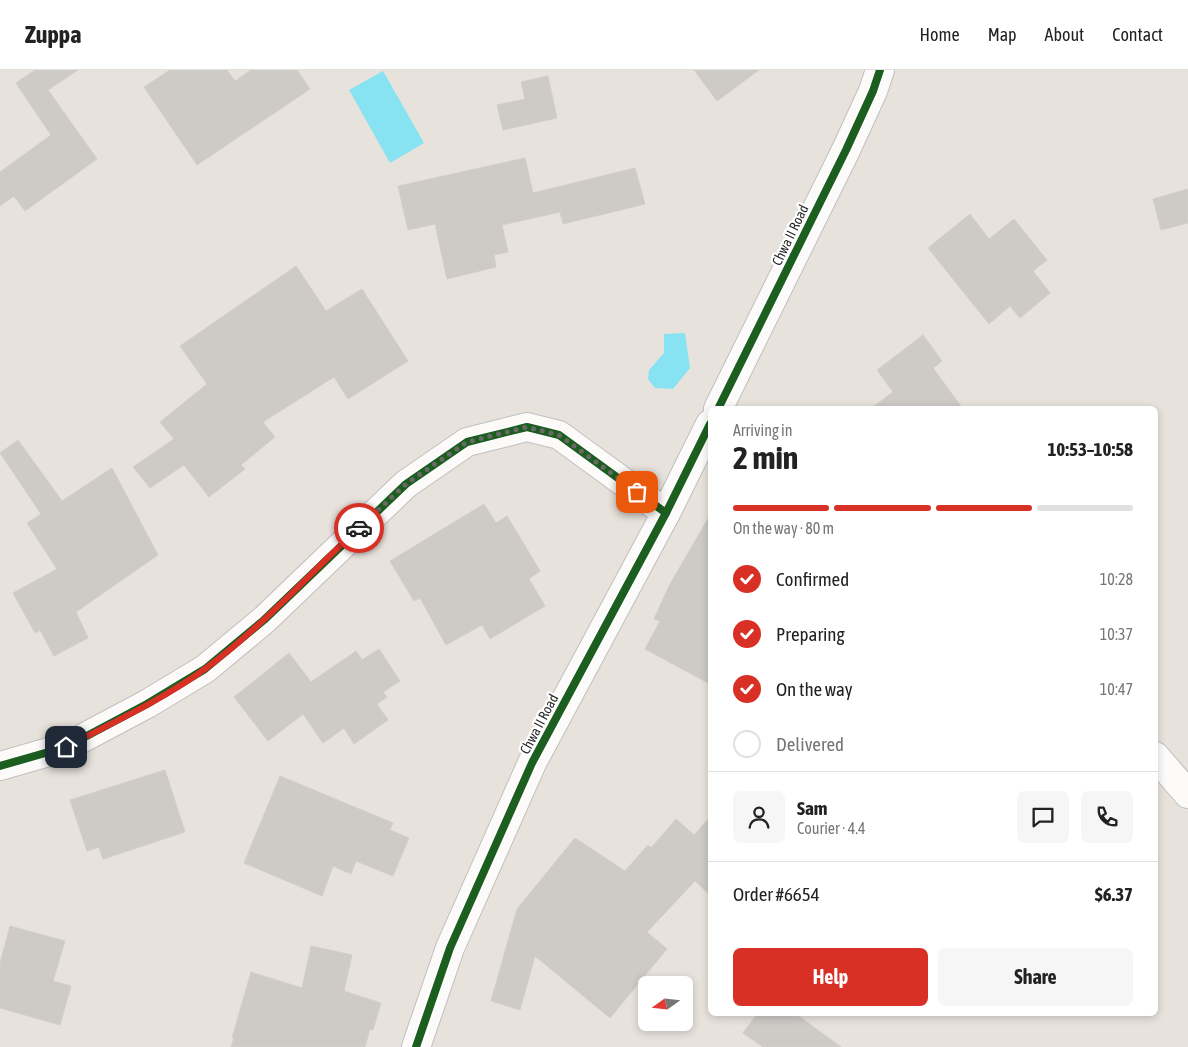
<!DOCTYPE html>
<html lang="en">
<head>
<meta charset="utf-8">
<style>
	:root { --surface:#fff; --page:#f6f6f6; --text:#222; --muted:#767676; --line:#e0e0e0; --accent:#d93025 }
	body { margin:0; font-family:"Asap Condensed",sans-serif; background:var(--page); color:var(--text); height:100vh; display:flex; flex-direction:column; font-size:19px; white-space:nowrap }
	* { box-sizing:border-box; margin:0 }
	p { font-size:16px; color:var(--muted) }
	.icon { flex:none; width:28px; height:28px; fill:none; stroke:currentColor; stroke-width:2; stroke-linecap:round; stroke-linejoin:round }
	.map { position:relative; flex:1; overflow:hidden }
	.side { position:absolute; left:708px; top:336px; width:450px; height:610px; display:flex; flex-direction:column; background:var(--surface); border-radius:8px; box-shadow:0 2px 8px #0003 }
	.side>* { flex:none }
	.needle { width:32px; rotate:255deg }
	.tools { position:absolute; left:638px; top:906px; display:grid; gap:10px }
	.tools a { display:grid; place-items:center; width:55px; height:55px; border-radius:8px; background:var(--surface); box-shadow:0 2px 8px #0003; font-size:25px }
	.pin { position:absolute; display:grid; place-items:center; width:42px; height:42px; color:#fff; margin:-21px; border-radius:10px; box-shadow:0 2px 8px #0006 }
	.courier { position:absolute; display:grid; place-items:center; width:50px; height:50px; margin:-25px; border:4px solid #d93025; border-radius:50%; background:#fff; color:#222; box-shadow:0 1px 6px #0007 }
	.overview em { font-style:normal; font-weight:700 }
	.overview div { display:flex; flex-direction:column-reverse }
	.overview { display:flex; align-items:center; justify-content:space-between; height:85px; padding:0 25px }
	h1 { font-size:32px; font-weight:700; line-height:38px }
	.bar { display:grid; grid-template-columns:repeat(4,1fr); gap:8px 5px; align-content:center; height:60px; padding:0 25px }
	.bar i { height:6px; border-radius:4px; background:var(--line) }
	.bar .selected { background:var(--accent) }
	.bar p { grid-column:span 4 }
	.line { display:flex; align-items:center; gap:12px; padding:0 25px; border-top:1px solid var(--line) }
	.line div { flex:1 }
	.round { display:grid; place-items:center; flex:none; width:52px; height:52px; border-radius:8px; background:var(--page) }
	ol { padding:0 25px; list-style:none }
	li { display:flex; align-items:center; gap:15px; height:55px }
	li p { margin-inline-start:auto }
	li .icon { padding:5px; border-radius:50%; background:var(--accent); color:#fff; stroke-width:4 }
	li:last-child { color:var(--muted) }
	li i { width:28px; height:28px; border:2px solid var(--line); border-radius:50% }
	.cta { display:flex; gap:10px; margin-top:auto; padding:10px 25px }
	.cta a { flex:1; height:58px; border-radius:8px; background:var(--accent); color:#fff; font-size:20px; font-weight:700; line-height:58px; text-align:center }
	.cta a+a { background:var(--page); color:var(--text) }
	header { display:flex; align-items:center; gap:30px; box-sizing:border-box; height:70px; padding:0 25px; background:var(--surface); border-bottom:1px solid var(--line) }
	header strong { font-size:24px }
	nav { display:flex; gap:28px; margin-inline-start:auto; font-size:18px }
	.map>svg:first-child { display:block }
</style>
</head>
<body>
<header>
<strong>Zuppa</strong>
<nav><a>Home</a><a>Map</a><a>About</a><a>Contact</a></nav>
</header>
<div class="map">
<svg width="1188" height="977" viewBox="0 0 1188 977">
	<rect width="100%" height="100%" fill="#e8e2dc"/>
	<!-- water -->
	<g fill="#87e3f2">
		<path d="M383 1 424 73 390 93 349 20Z"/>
		<path d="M685 263 690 298 673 319 655 318 648 309 649 300 664 283V264Z"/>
	</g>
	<!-- building -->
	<g fill="#cecac6" stroke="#d3cec9">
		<path d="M35 0H78L48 20 97 89 25 141 14 126 0 136V102L51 65 16 13Z"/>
		<path d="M170 0H227L235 11 251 0H297L310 19 197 95 144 17Z"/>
		<path d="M694 0H759L717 31Z"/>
		<path d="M548 6 557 48 503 60 497 35 525 29 521 12Z"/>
		<path d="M525 88 533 123 635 98 645 134 563 154 560 142 502 155 508 182 494 185 496 197 447 209 435 154 408 160 398 116Z"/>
		<path d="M1188 119V153L1161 160 1153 129Z"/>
		<path d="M970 144 989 169 1014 149 1047 190 1033 201 1050 223 1020 248 1010 236 989 254 928 178Z"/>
		<path d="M296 196 326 241 362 219 408 291 348 329 334 307 263 352 275 367 241 395 245 399 209 427 184 395 150 418 133 397 174 369 160 352 207 314 180 276Z"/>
		<path d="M923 265 942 291 933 298 963 339H870L893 322 877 300Z"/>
		<path d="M18 370 62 431 112 398 158 485 76 542 88 568 54 586 40 560 35 563 13 523 57 499 27 453 41 444 0 383Z"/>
		<path d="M484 434 496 453 507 446 540 501 529 509 545 536 490 569 482 555 446 575 420 528 414 531 390 491Z"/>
		<path d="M710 445V614L645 579 660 551 654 549 669 516Z"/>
		<path d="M379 579 400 611 383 622 387 627 377 634 388 650 354 674 344 658 323 673 303 644 268 671 234 627 289 583 311 612 356 581 362 590Z"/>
		<path d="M165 700 185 762 103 789 99 777 87 781 70 730Z"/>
		<path d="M280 706 393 753 390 760 409 768 393 806 356 791 351 804 333 796 322 826 244 793Z"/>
		<path d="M710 747V825L695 811 647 862 667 879 610 948 535 886 520 940 491 931 517 839 575 768 625 801 648 775 651 778 676 749 694 765Z"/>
		<path d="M10 856 65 871 53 911 71 916 60 955 0 938V893Z"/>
		<path d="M311 876 352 885 344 921 381 933 373 960 370 959 365 977H231L234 968H232L251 902 302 918Z"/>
		<path d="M757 944H796L841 977H763L743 963Z"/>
	</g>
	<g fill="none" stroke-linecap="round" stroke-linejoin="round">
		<defs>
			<g id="street">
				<path d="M718 339 846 80 873 21 880 0"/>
				<path d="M1155 686 1188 724"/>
				<path d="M0 696 66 677 147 634 205 599 264 550 406 414 467 372 527 357 559 365 666 443"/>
				<path d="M416 977 450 878 532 693 666 443 710 354"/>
			</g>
		</defs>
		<!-- street casing -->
		<use href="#street" stroke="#c0bfbf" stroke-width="30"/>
		<!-- street -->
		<use href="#street" stroke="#fcfbfa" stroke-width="28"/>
		<defs>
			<g id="cycleway">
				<path d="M718 339 846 80 873 21 880 0"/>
				<path d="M0 696 66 677 147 634 205 599 264 550 406 414 467 372 527 357 559 365 666 443"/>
				<path d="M416 977 450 878 532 693 666 443 710 354"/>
			</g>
		</defs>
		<!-- cycleway casing -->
		<use href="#cycleway" stroke="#fff" stroke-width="11"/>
		<!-- cycleway -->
		<use href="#cycleway" stroke="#1b5e20" stroke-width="8"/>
	</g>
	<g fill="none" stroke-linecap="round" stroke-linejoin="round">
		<!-- done -->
		<path stroke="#6b6967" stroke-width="5" stroke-dasharray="0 9" d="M359 458 406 414 467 372 527 357 559 365 637 422"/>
		<!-- route -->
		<path stroke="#d93025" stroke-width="6" d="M66 677C112 653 162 630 205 599 261 558 308 505 359 458"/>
	</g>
	<g text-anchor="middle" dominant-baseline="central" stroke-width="4.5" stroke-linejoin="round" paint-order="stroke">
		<!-- street labels -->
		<g font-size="14" fill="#282828" stroke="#fff">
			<text transform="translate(790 165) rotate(-64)">Chwa II Road</text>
			<text transform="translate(539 654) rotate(-62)">Chwa II Road</text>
		</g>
	</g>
</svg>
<div class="tools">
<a><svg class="needle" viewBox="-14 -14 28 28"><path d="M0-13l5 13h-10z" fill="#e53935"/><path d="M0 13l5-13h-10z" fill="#767676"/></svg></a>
</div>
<div class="pin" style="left:637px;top:422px;background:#ea580c"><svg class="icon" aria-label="bag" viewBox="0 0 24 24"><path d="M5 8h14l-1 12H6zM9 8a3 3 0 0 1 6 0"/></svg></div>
<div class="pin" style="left:66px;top:677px;background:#1f2937"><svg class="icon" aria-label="home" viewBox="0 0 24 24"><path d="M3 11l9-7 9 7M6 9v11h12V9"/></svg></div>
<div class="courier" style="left:359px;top:458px"><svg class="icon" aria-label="car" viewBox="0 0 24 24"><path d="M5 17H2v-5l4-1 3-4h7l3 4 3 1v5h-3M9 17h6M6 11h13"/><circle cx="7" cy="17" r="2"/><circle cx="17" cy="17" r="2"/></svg></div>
<section class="side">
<div class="overview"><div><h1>2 min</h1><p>Arriving in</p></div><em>10:53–10:58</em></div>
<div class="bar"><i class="selected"></i><i class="selected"></i><i class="selected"></i><i></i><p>On the way · 80 m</p></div>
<ol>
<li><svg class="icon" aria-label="check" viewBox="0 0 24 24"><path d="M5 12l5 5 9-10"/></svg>Confirmed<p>10:28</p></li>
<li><svg class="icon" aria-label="check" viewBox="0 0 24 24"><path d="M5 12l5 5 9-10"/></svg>Preparing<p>10:37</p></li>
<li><svg class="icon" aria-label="check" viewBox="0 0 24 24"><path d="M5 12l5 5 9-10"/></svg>On the way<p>10:47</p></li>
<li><i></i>Delivered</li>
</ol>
<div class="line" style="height:90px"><a class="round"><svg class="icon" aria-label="person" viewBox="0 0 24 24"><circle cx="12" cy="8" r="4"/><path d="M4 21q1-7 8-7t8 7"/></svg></a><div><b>Sam</b><p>Courier · 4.4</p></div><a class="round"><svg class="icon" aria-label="chat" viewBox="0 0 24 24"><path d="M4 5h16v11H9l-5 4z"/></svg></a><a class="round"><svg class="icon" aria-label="phone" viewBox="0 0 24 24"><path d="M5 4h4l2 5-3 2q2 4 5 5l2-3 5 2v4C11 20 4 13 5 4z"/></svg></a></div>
<div class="line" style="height:65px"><div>Order #6654</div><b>$6.37</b></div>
<div class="cta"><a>Help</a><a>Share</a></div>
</section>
</div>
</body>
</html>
